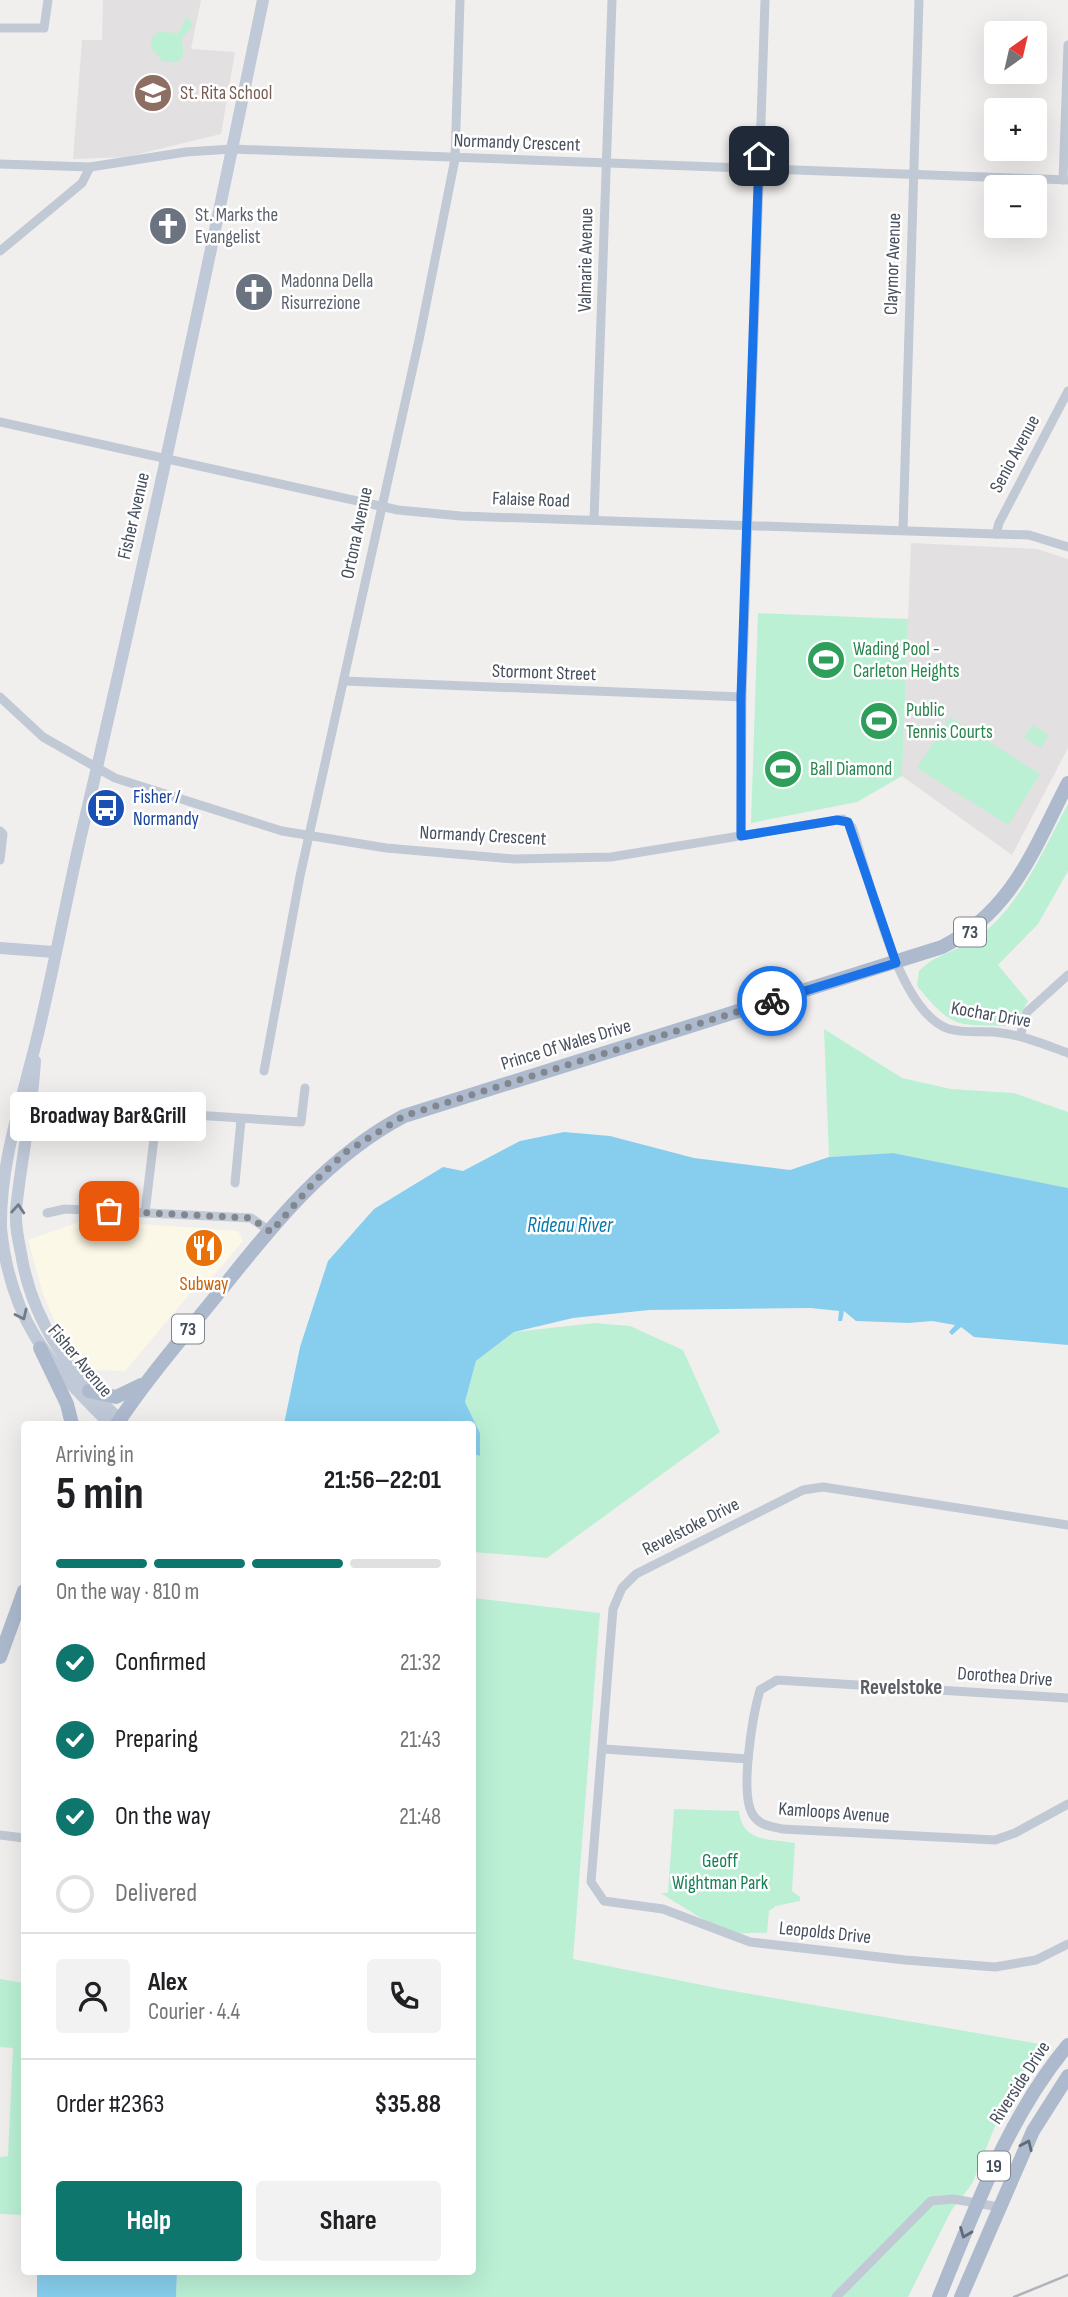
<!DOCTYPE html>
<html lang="en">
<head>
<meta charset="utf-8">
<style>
	:root { --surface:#fff; --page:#f2f2f2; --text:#202124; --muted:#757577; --line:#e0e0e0; --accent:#0f766e }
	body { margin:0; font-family:"Sofia Sans Condensed",sans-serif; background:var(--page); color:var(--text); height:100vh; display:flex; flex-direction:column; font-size:26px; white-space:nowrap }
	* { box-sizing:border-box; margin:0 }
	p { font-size:23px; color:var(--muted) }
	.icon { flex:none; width:38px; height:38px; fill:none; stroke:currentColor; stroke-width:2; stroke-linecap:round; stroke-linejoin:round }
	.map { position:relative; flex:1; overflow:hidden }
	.side { position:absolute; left:21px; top:1421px; width:455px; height:854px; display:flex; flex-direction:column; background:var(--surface); border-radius:7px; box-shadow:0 7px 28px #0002 }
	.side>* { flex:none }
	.needle { width:46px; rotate:34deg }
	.tools { position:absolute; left:984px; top:21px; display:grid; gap:14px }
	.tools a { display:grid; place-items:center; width:63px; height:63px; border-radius:7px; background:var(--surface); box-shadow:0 7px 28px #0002; font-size:35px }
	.pin { position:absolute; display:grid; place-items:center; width:60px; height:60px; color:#fff; margin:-30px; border-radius:14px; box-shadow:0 4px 10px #0006 }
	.courier { position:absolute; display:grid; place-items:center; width:70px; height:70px; margin:-35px; border:5px solid #1a73e8; border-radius:50%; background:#fff; color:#222; box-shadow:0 2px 9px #0007 }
	.bubble { position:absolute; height:49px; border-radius:7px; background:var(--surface); box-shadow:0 7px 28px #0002; font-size:23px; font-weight:700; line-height:49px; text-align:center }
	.summary em { font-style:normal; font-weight:700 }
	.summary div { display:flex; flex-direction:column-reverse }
	.summary { display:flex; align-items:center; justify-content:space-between; height:119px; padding:0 35px }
	h1 { font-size:46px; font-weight:700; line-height:52px }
	.bar { display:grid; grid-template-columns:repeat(4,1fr); gap:10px 7px; align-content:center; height:84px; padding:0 35px }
	.bar i { height:9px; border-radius:5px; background:var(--line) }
	.bar .active { background:var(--accent) }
	.bar p { grid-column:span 4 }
	.line { display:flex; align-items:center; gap:18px; padding:0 35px; border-top:2px solid var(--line) }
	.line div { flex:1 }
	.round { display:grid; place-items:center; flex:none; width:74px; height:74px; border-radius:7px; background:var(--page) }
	ol { padding:0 35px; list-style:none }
	li { display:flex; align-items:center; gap:21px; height:77px }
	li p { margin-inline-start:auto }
	li .icon { padding:7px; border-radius:50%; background:var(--accent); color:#fff; stroke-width:4 }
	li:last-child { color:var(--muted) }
	li i { width:38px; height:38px; border:4px solid var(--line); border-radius:50% }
	.action { display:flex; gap:14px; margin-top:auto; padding:14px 35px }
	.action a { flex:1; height:80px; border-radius:7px; background:var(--accent); color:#fff; font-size:28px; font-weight:700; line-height:80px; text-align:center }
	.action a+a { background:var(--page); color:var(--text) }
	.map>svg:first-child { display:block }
</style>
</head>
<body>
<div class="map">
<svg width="1068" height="2297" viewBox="0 0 1068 2297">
	<rect width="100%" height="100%" fill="#f1efee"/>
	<!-- commercial -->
	<path fill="#fcf8e7" d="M85 1220 238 1231 243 1241 212 1277H204L125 1371 94 1370 78 1358 57 1326 43 1294 28 1240Z"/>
	<!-- education -->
	<g fill="#e2e0e0">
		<path d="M103 0H201L191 49 235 52 221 134 127 157 73 159 82 40H102Z"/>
		<path d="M911 543 1037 549 1068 559V748L1012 855 902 776Z"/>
	</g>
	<!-- green -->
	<g fill="#bbf0d5">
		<path d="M187 16 193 25 182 38 183 56 177 62H163L151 47 152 37 159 32 179 33Z"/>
		<path d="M758 613 908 619 902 776 857 802 751 823Z"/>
		<path d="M950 717 1040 774 1008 825 917 768Z"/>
		<path d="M1032 725 1049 735 1041 748 1024 738Z"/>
		<path d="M1068 804V871L1038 924 998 965 1028 1001 1016 1023 1010 1026C955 1025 953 1029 917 986L919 971C934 954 962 950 980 936 1022 903 1043 850 1068 804Z"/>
		<path d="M824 1029 902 1078 951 1089 1014 1093 1068 1112V1188L893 1153 829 1157Z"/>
		<path d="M595 1323 630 1326 683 1350 720 1432 547 1558 473 1552V1454L480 1456V1433L465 1402 476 1361 514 1332Z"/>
		<path d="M473 1598 600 1613 573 1959 722 1989 1046 2045 1011 2086 972 2184 951 2211 908 2297H176L177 2272H472Z"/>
		<path d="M674 1809 739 1811C743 1843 768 1838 795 1843L792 1891 800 1897V1901L776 1906 769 1911 767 1933C755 1932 745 1934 734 1933 721 1933 675 1901 660 1893H668Z"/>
		<path d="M0 1979 24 1983V2215L0 2214V2157L8 2156 13 2048 0 2047Z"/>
	</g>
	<!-- water -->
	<g fill="#87ceee">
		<path d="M818 648 834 649 833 672 818 671Z"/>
		<path d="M564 1132 610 1136 694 1158 790 1170 829 1157 893 1153 1068 1188V1345L974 1337 961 1327 952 1335 949 1332 955 1325 932 1321 909 1323 856 1321 844 1311 842 1321H838L839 1311 811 1308 649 1310 573 1318 514 1332 476 1361 465 1402 480 1433V1456L473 1454 472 1424H284L300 1347 328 1261 374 1209 443 1167 463 1171 520 1141Z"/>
		<path d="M37 2272H177L176 2297H37Z"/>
	</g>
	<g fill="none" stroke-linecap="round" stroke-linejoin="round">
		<!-- street -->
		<g stroke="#c1c9d4" stroke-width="9">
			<path d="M0 28H44L48 0"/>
			<path d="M0 164 90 167 186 152 232 149 1068 180"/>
			<path d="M1063 180 1068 45"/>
			<path d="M0 251 82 183 90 167"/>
			<path d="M0 422 398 510 461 516 1029 535 1068 547"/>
			<path d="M594 520 612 0"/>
			<path d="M903 530 919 0"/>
			<path d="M996 534 999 523 1068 391"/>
			<path d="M344 681 742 697"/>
			<path d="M0 697 43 737 115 778 282 831 386 848 514 859 611 857 843 819 852 827C869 874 896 1012 949 1029 966 1034 985 1030 1002 1033 1025 1036 1046 1045 1068 1053"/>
			<path d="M0 831 3 834 0 860"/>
			<path d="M741 836 742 697 765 0"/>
			<path d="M1020 1036 1027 1012 1068 975"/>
			<path d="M264 1071 300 876 419 340 455 159 460 0"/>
			<path d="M26 1104 301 1122 305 1088"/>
			<path d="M235 1183 241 1120"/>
			<path d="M47 1213 65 1209 251 1218 271 1232"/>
			<path d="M145 1213 157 1113"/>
			<path d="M1068 1525 823 1487 803 1490 636 1574 622 1588 613 1609 591 1882 604 1901 663 1909 750 1942 905 1960 995 1967 1036 1960 1068 1944"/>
			<path d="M1068 1698 777 1680 760 1690C753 1714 739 1794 753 1815 760 1826 771 1826 782 1829L995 1840 1015 1833 1068 1804"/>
			<path d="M604 1749 748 1759"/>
			<path d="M0 1835 24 1838"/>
			<path d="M836 2297 931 2201 953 2199 999 2207"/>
		</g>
		<!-- secondary -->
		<g stroke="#c0c9d8" stroke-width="12">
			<path d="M0 948 54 952"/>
			<path d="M35 1061C32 1112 21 1160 16 1210 15 1225 18 1239 21 1253 32 1322 70 1373 120 1420"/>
			<path d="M110 1424C48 1363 10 1319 1 1228 0 1162 22 1100 37 1038 53 972 65 906 80 840 146 561 205 281 263 0"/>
		</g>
		<!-- primary -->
		<g stroke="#adbace" stroke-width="14">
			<path d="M40 1348 67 1404 72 1424"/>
			<path d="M89 1391 116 1397 141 1385"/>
			<path d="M117 1424C148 1377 185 1335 221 1290 273 1224 328 1156 404 1116L942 947C1013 911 1033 850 1068 783"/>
			<path d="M0 1657 24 1591"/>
			<path d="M939 2297C975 2210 1007 2118 1068 2045"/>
			<path d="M961 2297 1033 2131 1068 2076"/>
		</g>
		<!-- rail -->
		<path stroke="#b0b3b9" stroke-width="2.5" d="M1014 2297 1068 2275"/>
	</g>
	<!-- one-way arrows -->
	<defs><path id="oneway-chevron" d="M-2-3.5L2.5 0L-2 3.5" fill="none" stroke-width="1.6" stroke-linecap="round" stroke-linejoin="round" transform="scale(1.75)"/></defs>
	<g stroke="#717a87">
		<use href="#oneway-chevron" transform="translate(18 1209) rotate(-86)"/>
		<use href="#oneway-chevron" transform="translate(22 1315) rotate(65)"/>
	</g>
	<g stroke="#606a78">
		<use href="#oneway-chevron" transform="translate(1027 2145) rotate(-66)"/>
		<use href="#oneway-chevron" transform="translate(965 2233) rotate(112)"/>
	</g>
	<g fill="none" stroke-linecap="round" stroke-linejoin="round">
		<!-- done -->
		<path stroke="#82878f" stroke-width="7" stroke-dasharray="0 12.6" d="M109 1211 251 1218 271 1232 315 1181 346 1152 404 1116 772 1001"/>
		<!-- route -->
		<path stroke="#1a73e8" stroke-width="9" d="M759 156 741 697V836L837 820 848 822 896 963 772 1001"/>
	</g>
	<!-- icons -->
	<defs>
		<symbol id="school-disc" viewBox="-11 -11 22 22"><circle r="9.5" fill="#8d6e63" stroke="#fff"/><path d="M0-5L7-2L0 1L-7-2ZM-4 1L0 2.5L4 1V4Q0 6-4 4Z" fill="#fff"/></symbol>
		<symbol id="church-disc" viewBox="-11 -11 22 22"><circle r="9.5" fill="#6b7280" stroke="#fff"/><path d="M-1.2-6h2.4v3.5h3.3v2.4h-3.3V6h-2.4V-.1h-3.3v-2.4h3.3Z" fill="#fff"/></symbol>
		<symbol id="stadium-disc" viewBox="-11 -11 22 22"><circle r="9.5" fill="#2e9e5b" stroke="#fff"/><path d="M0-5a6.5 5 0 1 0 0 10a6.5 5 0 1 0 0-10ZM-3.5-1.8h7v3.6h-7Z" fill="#fff"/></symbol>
		<symbol id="bus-disc" viewBox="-11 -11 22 22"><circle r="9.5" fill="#1a4fb4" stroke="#fff"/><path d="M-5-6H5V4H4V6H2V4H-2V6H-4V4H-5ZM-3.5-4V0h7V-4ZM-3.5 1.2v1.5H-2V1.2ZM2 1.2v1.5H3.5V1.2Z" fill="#fff"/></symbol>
		<symbol id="restaurant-disc" viewBox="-11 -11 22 22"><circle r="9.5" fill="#e8710a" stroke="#fff"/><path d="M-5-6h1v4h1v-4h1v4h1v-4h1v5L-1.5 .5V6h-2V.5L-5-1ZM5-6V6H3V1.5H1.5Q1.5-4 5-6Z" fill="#fff"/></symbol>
	</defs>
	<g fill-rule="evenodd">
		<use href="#school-disc" x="131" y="71" width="44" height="44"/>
		<use href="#church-disc" x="146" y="204" width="44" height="44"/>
		<use href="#church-disc" x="232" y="270" width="44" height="44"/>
		<use href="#stadium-disc" x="804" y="638" width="44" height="44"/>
		<use href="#stadium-disc" x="857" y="699" width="44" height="44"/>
		<use href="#stadium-disc" x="761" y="747" width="44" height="44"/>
		<use href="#bus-disc" x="84" y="786" width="44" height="44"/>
		<use href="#restaurant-disc" x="182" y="1226" width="44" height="44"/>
	</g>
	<g text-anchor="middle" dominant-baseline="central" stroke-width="5" stroke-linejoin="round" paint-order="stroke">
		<!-- shield labels -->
		<g fill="#fff" stroke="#7e848d" stroke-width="2">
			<rect x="954" y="917.5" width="32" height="29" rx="5"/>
			<rect x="172" y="1314.5" width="32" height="29" rx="5"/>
			<rect x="978" y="2151.5" width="32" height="29" rx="5"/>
		</g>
		<g font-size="18" font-weight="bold" fill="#464f5c">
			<text x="970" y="932">73</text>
			<text x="188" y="1329">73</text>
			<text x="994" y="2166">19</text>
		</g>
		<!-- education labels -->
		<g font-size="19" fill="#785e54" stroke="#fff" text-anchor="start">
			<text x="180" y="93">St. Rita School</text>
		</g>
		<!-- street labels -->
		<g font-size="19" fill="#464f5c" stroke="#fff">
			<text transform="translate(517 143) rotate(2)">Normandy Crescent</text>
			<text transform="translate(586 260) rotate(-89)">Valmarie Avenue</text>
			<text transform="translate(893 264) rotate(-88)">Claymor Avenue</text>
			<text transform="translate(1015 454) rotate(-62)">Senio Avenue</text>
			<text transform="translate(531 500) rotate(2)">Falaise Road</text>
			<text transform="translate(134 516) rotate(-77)">Fisher Avenue</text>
			<text transform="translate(357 533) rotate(-78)">Ortona Avenue</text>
			<text transform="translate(544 673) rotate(2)">Stormont Street</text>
			<text transform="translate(483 836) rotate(3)">Normandy Crescent</text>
			<text transform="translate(991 1015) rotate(10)">Kochar Drive</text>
			<text transform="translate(566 1045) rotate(-17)">Prince Of Wales Drive</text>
			<text transform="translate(80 1361) rotate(50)">Fisher Avenue</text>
			<text transform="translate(691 1527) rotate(-27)">Revelstoke Drive</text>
			<text transform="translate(1005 1677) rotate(4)">Dorothea Drive</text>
			<text transform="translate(834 1813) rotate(4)">Kamloops Avenue</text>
			<text transform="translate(825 1933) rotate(6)">Leopolds Drive</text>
			<text transform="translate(1020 2083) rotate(-57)">Riverside Drive</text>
		</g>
		<!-- worship labels -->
		<g font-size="19" fill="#5b616d" stroke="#fff" text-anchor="start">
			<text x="195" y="215">St. Marks the<tspan x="195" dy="22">Evangelist</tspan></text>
			<text x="281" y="281">Madonna Della<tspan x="281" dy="22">Risurrezione</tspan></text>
		</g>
		<!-- leisure labels -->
		<g font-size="19" fill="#27864d" stroke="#fff" text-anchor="start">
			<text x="853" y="649">Wading Pool -<tspan x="853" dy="22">Carleton Heights</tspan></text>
			<text x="906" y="710">Public<tspan x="906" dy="22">Tennis Courts</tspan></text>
			<text x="810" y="769">Ball Diamond</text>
		</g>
		<!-- transit labels -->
		<g font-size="19" fill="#164399" stroke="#fff" text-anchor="start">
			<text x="133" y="797">Fisher /<tspan x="133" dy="22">Normandy</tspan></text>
		</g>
		<!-- food labels -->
		<g font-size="19" fill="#c56008" stroke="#fff">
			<text x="204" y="1284">Subway</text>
		</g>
		<!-- park labels -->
		<g font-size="19" fill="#148056" stroke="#fff">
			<text x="720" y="1861">Geoff<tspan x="720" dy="22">Wightman Park</tspan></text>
		</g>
		<!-- water labels -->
		<g font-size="21" font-style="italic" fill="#0879ad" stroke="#fff">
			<text x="570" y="1225">Rideau River</text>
		</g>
		<!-- neighbourhood labels -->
		<g font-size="21" font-weight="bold" fill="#5b5e64" stroke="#fff">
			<text x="901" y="1687">Revelstoke</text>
		</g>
	</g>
</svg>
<div class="tools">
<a><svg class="needle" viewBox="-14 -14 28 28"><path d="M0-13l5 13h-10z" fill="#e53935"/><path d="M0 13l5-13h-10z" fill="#757577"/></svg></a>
<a>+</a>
<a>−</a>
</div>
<div class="pin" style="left:109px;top:1211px;background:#ea580c"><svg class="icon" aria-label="bag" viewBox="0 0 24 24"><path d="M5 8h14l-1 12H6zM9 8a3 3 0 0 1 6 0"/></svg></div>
<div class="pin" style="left:759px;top:156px;background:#1f2937"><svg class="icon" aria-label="home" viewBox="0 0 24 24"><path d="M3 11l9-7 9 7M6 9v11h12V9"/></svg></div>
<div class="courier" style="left:772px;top:1001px"><svg class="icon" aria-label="bike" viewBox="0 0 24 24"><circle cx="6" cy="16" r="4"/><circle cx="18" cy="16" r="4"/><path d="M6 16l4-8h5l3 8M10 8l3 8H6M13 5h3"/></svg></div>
<div class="bubble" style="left:10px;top:1092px;width:196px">Broadway Bar&amp;Grill</div>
<section class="side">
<div class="summary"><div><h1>5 min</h1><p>Arriving in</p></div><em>21:56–22:01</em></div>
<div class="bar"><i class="active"></i><i class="active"></i><i class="active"></i><i></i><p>On the way · 810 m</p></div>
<ol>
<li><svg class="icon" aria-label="check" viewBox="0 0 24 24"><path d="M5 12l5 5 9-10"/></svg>Confirmed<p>21:32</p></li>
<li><svg class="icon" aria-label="check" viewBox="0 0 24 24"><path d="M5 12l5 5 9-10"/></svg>Preparing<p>21:43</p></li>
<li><svg class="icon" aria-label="check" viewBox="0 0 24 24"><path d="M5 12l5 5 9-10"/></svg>On the way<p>21:48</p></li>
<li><i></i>Delivered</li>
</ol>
<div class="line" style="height:126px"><a class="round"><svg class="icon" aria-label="person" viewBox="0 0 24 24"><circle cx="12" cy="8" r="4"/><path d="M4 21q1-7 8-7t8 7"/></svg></a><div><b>Alex</b><p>Courier · 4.4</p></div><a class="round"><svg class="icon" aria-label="phone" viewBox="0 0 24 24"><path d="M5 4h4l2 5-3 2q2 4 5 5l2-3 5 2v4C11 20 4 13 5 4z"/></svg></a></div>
<div class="line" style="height:91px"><div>Order #2363</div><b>$35.88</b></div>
<div class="action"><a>Help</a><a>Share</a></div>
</section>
</div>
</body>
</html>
